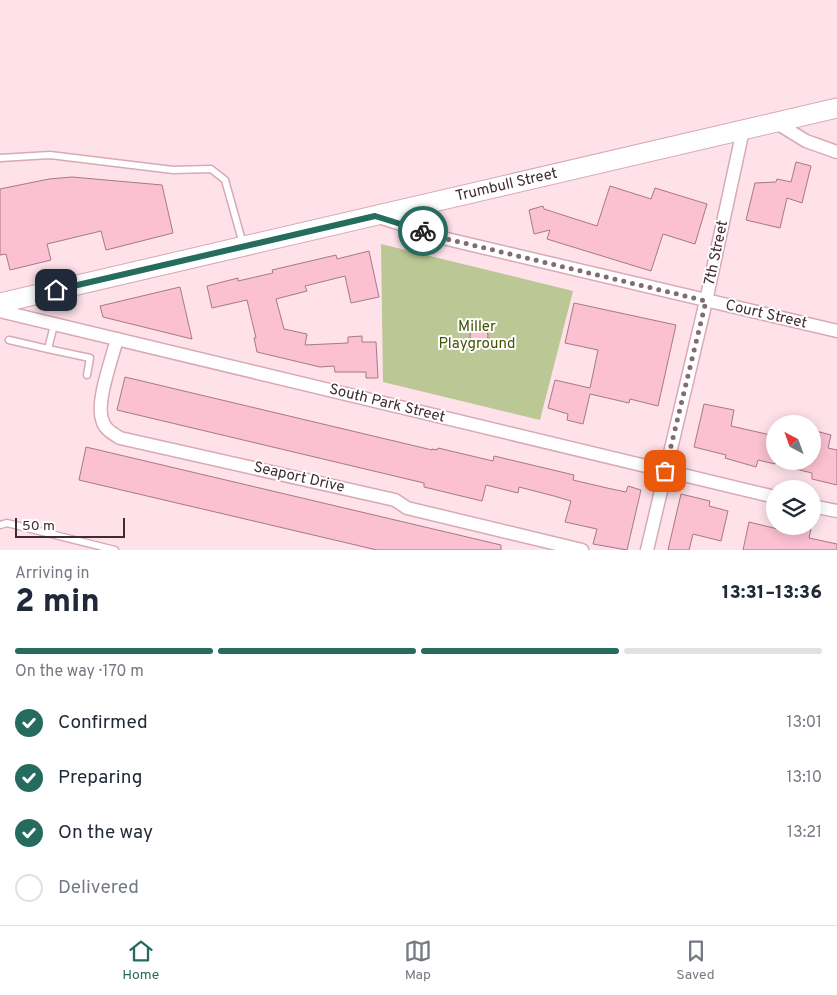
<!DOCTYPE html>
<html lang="en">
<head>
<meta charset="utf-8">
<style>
	:root { --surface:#fff; --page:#f2f2f3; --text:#1f2937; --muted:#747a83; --line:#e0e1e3; --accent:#256b5e }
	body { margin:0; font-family:Overpass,sans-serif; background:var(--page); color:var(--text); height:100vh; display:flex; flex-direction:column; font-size:19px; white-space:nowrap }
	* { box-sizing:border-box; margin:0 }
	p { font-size:16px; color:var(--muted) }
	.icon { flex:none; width:28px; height:28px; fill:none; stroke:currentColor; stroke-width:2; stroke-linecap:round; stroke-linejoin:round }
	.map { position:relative; height:550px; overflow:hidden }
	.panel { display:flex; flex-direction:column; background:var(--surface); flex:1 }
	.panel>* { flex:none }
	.needle { width:32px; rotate:319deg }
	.fabs { position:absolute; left:766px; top:415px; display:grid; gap:10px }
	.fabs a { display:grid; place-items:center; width:55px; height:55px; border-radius:50%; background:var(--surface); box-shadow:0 2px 12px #0003; font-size:25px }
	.scale { position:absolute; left:15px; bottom:12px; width:110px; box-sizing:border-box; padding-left:5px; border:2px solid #3f2c32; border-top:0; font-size:14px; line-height:18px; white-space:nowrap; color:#3f2c32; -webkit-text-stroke:4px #fff; paint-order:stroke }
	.pin { position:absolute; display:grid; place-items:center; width:42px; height:42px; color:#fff; margin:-21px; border-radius:10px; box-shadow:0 2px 8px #0006 }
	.courier { position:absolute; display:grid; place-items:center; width:50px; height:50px; margin:-25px; border:4px solid #256b5e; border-radius:50%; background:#fff; color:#222; box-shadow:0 1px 6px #0007 }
	.head em { font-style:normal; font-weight:800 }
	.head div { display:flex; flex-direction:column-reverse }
	.head { display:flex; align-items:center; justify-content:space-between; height:85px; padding:0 15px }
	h1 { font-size:32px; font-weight:800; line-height:38px }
	.bar { display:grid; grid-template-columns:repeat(4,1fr); gap:8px 5px; align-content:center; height:60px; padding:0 15px }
	.bar i { height:6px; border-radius:4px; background:var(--line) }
	.bar .active { background:var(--accent) }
	.bar p { grid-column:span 4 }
	ol { padding:0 15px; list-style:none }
	li { display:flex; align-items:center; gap:15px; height:55px }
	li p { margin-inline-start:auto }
	li .icon { padding:5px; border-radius:50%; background:var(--accent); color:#fff; stroke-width:4 }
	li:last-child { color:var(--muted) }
	li i { width:28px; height:28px; border:2px solid var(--line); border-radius:50% }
	.menu { display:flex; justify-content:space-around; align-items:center; height:70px; border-top:1px solid var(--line); background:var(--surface); font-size:14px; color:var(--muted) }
	.menu a { display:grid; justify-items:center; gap:2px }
	.menu .active { color:var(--accent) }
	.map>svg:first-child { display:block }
</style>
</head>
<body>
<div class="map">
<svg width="837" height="550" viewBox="0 0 837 550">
	<rect width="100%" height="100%" fill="#fee1e9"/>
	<!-- green -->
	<path fill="#bbc794" d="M381 244 573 291 540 420 383 382Z"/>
	<!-- building -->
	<g fill="#fbc0d2" stroke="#a57986">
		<path d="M796 162 811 166 802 203 787 198 780 228 746 220 755 183 776 182 777 179 791 182Z"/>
		<path d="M72 177 162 185 173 233 106 250 101 231 47 244 51 260 10 270 6 254 0 255V189L49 179Z"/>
		<path d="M610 186 651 199 655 188 707 204 695 244 663 234 651 271 547 239 550 230 534 234 529 210 543 206 544 209 597 226Z"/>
		<path d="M369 251 379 297 351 303 345 276 305 286 307 291 276 299 284 329 307 334 305 345 348 343V337L362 336V342H376L378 378H366V372H335L334 366 320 367 257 352 254 338H256L247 300 212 308 207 286 238 278V281L273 273 272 270 336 255 337 259Z"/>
		<path d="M180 287 192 339 103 317 100 306Z"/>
		<path d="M574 303 676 325 658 406 630 399 629 403 590 394 583 424 567 420 568 414 548 408 555 380 590 388 598 350 565 343Z"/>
		<circle cx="479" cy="336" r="9"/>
		<path d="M125 377 432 450V449L437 450 438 448 493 461 494 456 574 475 573 480 607 488 626 492 628 486 641 490 627 550 593 544 597 529 565 522 571 501 554 496 519 487 518 493 486 485 482 501 424 487V483L117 410Z"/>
		<path d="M704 404 734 410 731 426 775 436V464L758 460 756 467 725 458 726 455 694 447Z"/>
		<path d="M812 430 831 435 828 448 837 450V485L812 479V473L783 466 784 461H812Z"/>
		<path d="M86 447 501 545V550H377L79 480Z"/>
		<path d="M681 494 710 501 709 506 728 511 721 541 693 534 689 550H668Z"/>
		<path d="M749 522 794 533 796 526 811 529 809 538 837 544V550H743Z"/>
	</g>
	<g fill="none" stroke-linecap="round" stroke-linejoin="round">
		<defs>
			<g id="lane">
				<path d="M0 158 50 155 173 170 211 169 225 180 243 244"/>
				<path d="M9 340 48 349 54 325"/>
				<path d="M48 349 90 358 87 375"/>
				<path d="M0 525 7 523 115 550"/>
			</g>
			<g id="street">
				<path d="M775 122 806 141 837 152"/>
				<path d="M376 216 447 239 837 331"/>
				<path d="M0 311 775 497"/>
				<path d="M117 339C112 358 96 402 102 419 104 429 112 433 120 438L395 500 407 508 582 550"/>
				<path d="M812 506 837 511"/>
				<path d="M647 550 706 301 743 130"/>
			</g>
			<g id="secondary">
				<path id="s1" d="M0 303 837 108"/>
			</g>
		</defs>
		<!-- lane casing -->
		<use href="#lane" stroke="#d8a9b7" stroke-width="9"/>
		<!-- street casing -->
		<use href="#street" stroke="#d8a9b7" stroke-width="15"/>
		<!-- secondary casing -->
		<use href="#secondary" stroke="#d8a9b7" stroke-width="21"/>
		<!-- lane -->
		<use href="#lane" stroke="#fff" stroke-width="6"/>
		<!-- street -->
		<use href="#street" stroke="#fff" stroke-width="12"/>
		<!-- secondary -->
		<use href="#secondary" stroke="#fff" stroke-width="19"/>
	</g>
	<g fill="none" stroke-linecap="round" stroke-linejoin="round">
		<!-- done -->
		<path stroke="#826b72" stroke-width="5" stroke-dasharray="0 9" d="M423 231 447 239 706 301 665 471"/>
		<!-- route -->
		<path stroke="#256b5e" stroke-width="6" d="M56 290 375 216 423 231"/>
	</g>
	<g text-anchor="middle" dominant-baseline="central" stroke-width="4" stroke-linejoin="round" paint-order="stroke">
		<!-- street labels -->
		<g font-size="15" fill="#3f2c32" stroke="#fff">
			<text stroke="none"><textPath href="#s1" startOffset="520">Trumbull Street</textPath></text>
			<text transform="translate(717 253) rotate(-78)">7th Street</text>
			<text transform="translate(766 315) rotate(13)">Court Street</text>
			<text transform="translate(387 404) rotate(14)">South Park Street</text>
			<text transform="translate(299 478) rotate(13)">Seaport Drive</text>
		</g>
		<!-- park labels -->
		<g font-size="15" fill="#465103" stroke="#fff">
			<text x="477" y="327">Miller<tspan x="477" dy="17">Playground</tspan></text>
		</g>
	</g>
</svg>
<div class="fabs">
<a><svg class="needle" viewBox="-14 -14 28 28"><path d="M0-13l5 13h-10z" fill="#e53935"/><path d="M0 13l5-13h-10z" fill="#747a83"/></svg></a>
<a><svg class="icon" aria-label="layers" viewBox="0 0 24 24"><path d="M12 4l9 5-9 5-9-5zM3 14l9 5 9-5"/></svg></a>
</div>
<div class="scale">50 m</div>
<div class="pin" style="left:665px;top:471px;background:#ea580c"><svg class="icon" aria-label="bag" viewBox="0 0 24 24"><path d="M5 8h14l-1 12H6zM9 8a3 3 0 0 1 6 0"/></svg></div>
<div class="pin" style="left:56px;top:290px;background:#1f2937"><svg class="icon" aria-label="home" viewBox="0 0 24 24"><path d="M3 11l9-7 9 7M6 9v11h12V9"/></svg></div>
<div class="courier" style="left:423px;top:231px"><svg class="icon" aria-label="bike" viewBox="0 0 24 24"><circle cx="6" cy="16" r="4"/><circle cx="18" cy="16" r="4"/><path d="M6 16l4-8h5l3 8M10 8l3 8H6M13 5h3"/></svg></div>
</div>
<section class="panel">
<div class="head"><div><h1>2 min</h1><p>Arriving in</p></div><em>13:31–13:36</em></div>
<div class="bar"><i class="active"></i><i class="active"></i><i class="active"></i><i></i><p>On the way · 170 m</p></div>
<ol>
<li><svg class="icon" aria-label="check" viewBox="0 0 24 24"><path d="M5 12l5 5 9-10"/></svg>Confirmed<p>13:01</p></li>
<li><svg class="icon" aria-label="check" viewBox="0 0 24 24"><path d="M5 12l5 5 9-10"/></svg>Preparing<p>13:10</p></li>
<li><svg class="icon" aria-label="check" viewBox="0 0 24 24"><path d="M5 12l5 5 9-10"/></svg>On the way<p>13:21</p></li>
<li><i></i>Delivered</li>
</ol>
</section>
<nav class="menu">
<a class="active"><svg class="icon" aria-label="home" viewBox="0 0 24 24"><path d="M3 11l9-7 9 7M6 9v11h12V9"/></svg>Home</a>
<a><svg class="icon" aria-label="map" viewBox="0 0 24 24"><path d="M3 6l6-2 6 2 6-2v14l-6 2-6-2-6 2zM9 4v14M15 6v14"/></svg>Map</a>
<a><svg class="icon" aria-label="saved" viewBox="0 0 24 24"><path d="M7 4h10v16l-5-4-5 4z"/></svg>Saved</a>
</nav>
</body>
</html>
